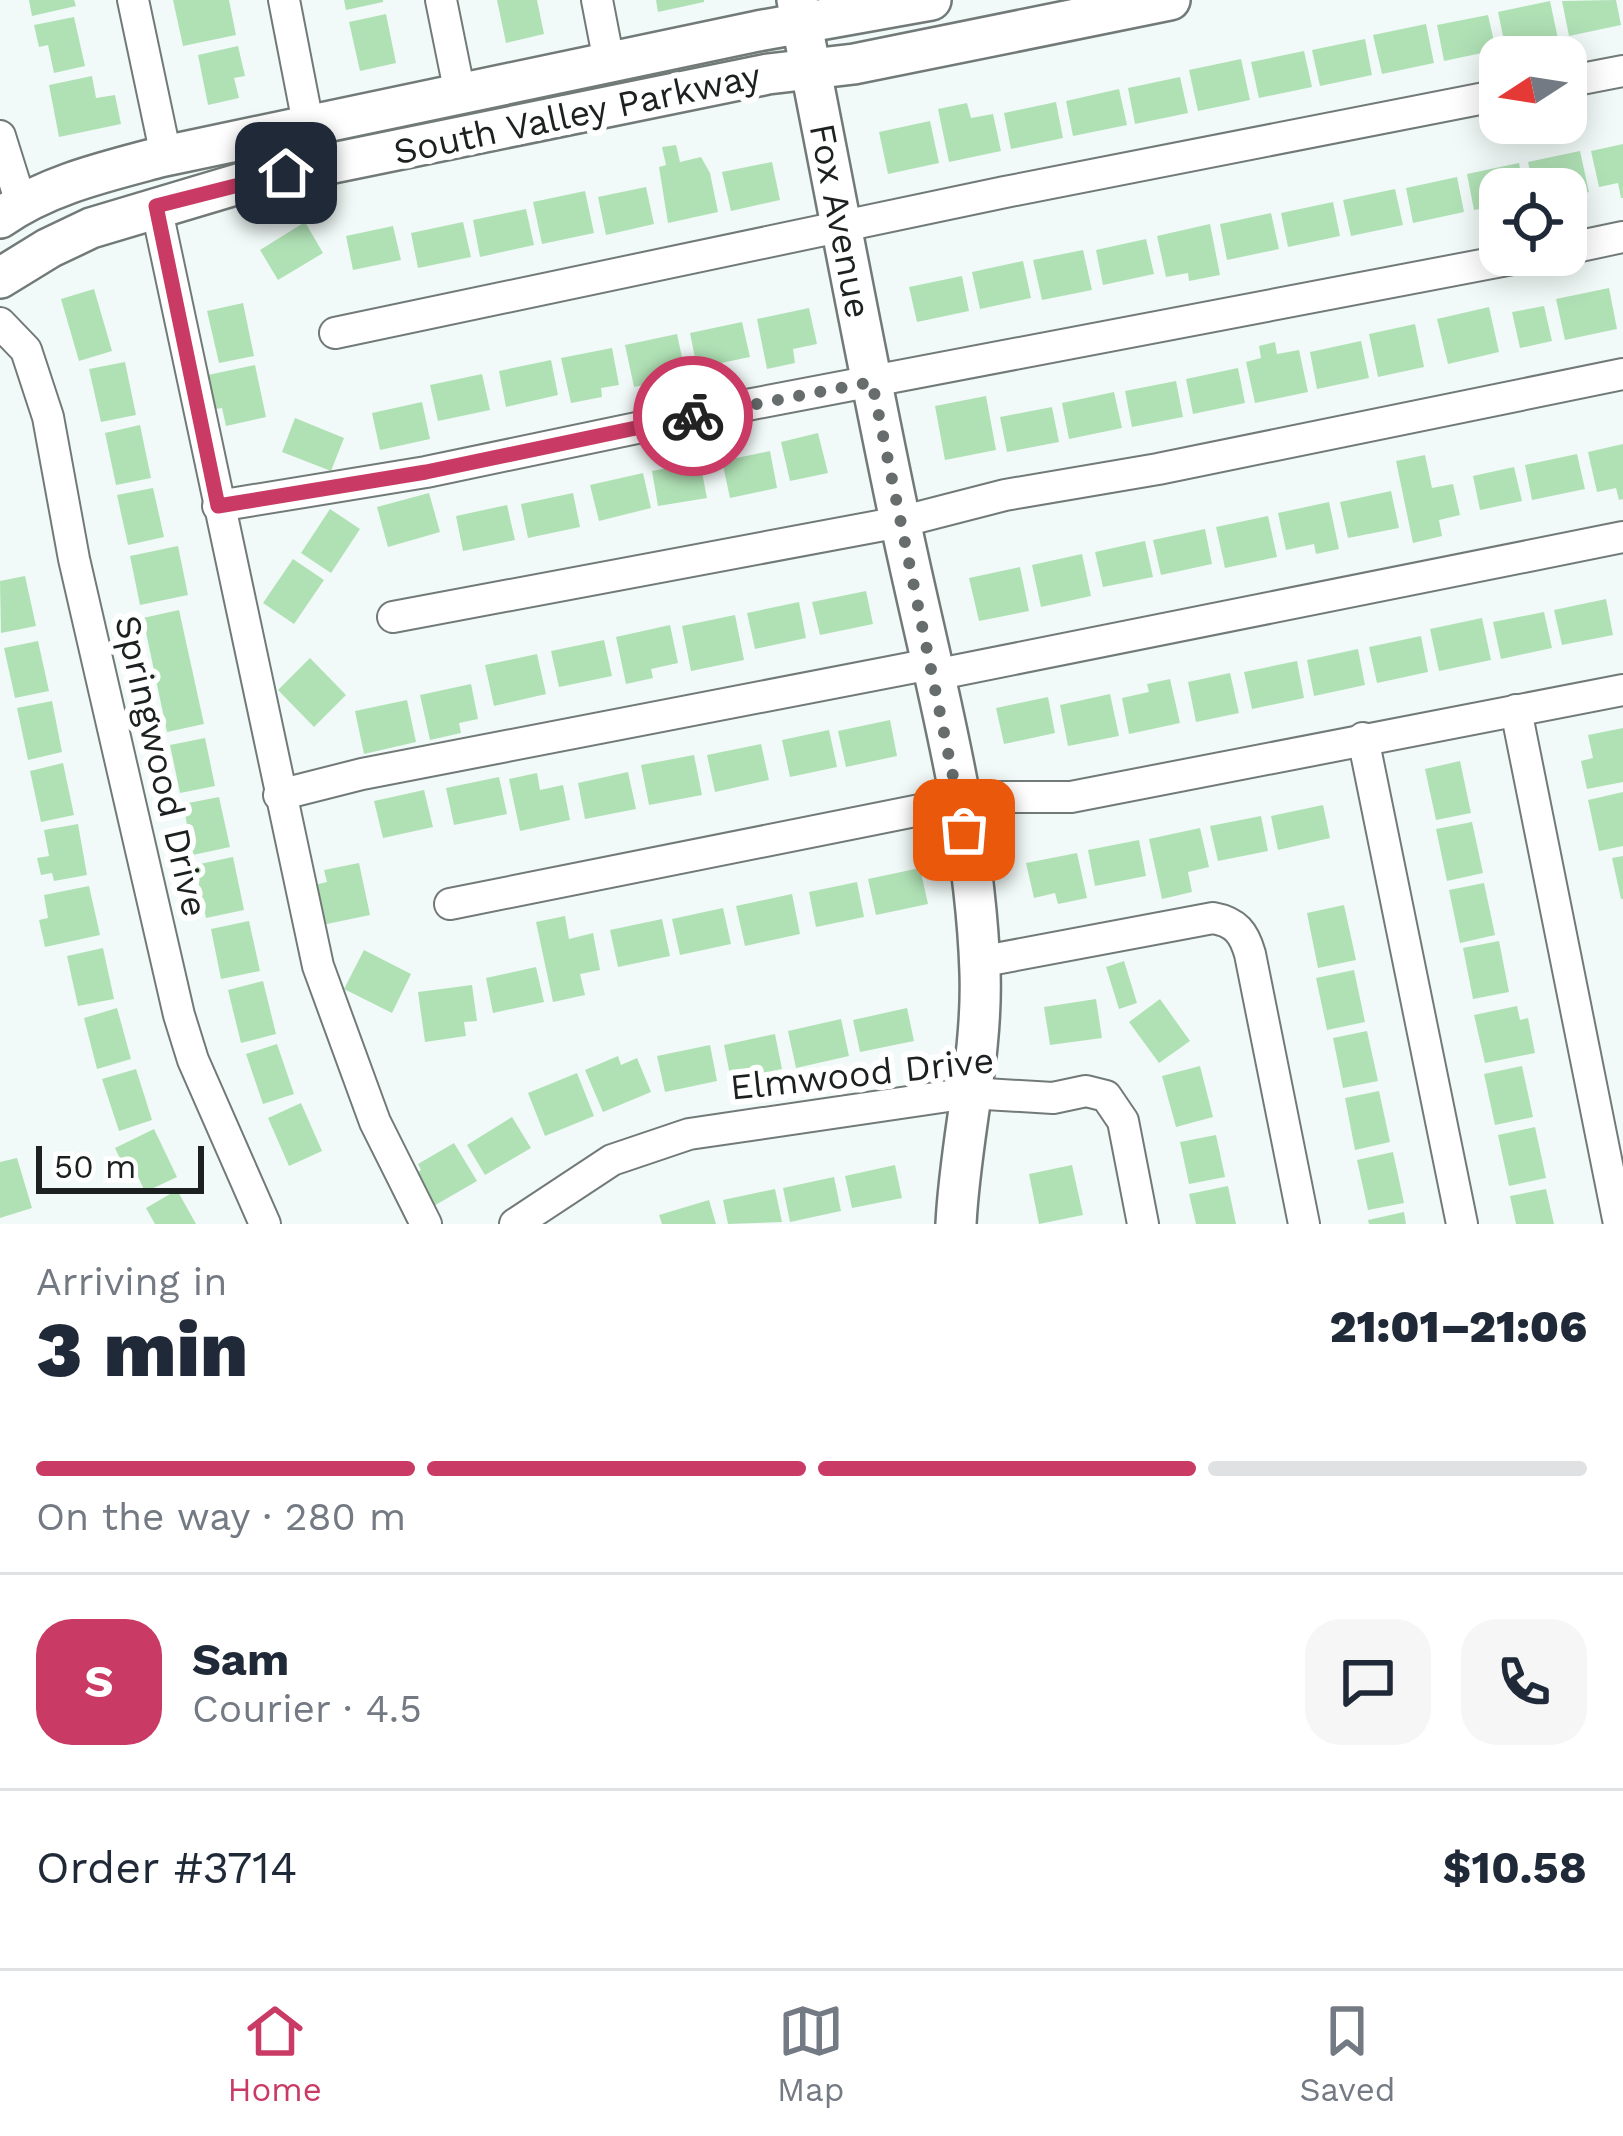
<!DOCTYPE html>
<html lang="en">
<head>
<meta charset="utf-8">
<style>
	:root { --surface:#fff; --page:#f6f6f7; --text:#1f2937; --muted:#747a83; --line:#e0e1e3; --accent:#c93b64 }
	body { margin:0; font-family:"Work Sans",sans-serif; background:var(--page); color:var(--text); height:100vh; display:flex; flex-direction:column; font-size:45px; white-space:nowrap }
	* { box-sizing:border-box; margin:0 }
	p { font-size:39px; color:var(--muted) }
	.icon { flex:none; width:66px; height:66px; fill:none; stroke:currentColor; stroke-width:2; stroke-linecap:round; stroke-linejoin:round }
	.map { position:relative; height:1224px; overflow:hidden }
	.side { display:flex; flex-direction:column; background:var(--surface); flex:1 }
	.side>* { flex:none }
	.needle { width:78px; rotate:258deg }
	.buttons { position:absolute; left:1479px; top:36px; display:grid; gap:24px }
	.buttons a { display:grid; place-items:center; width:108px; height:108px; border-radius:24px; background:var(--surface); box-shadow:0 6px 30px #0003; font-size:60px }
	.scale { position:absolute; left:36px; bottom:30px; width:168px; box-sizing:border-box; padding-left:12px; border:6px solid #1d2020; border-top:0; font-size:33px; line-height:42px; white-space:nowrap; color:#1d2020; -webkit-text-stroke:9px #fff; paint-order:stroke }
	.pin { position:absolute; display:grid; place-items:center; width:102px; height:102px; color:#fff; margin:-51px; border-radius:24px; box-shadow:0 6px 18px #0006 }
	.courier { position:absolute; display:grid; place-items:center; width:120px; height:120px; margin:-60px; border:9px solid #c93b64; border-radius:50%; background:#fff; color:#222; box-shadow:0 3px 15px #0007 }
	.overview em { font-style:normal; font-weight:800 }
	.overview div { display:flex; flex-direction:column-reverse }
	.overview { display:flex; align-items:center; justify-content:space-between; height:204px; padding:0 36px }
	h1 { font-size:78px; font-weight:800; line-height:90px }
	.bar { display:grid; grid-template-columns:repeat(4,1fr); gap:18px 12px; align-content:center; height:144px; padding:0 36px }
	.bar i { height:15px; border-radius:9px; background:var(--line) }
	.bar .active { background:var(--accent) }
	.bar p { grid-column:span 4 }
	.line { display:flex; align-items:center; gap:30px; padding:0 36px; border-top:3px solid var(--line) }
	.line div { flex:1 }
	.round { display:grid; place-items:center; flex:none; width:126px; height:126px; border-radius:36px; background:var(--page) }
	.menu { display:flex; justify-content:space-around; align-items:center; height:168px; border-top:3px solid var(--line); background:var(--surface); font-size:33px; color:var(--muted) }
	.menu a { display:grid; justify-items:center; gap:6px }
	.menu .active { color:var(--accent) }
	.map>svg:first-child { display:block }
</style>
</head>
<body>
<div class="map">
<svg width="1623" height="1224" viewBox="0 0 1623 1224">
	<rect width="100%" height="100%" fill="#f1faf8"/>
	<!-- building -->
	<g fill="#b0e1b5">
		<path d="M29 0H74L76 6 32 16Z"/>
		<path d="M173 0H229L236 35 183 46Z"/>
		<path d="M344 0H383V2L346 10Z"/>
		<path d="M497 0H537L544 34 506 43Z"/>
		<path d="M656 0H704V2L658 12Z"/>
		<path d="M1616 0 1621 25 1569 36 1562 1Z"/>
		<path d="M1550 1 1558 39 1506 50 1498 12Z"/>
		<path d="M386 14 396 63 360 71 349 22Z"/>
		<path d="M1488 15 1496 50 1444 61 1437 25Z"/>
		<path d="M74 17 85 66 54 73 48 45 39 47 34 25Z"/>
		<path d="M1426 24 1434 63 1382 74 1373 35Z"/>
		<path d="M1365 39 1372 75 1320 86 1312 50Z"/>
		<path d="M238 46 245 76 234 78 239 98 208 105 198 55Z"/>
		<path d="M1304 51 1312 87 1259 98 1251 62Z"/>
		<path d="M1241 59 1250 100 1198 111 1189 70Z"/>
		<path d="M92 76 96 98 115 95 121 124 59 137 49 85Z"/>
		<path d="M1180 77 1188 113 1135 124 1128 88Z"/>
		<path d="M1119 89 1127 125 1073 136 1066 101Z"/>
		<path d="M1056 102 1063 138 1011 149 1004 113Z"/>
		<path d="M967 103 971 118 993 114 1001 151 949 162 938 109Z"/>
		<path d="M930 121 939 163 888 174 879 132Z"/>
		<path d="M1623 144V198H1621L1618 183 1599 187 1591 151Z"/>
		<path d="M676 145 680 162 701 157 710 173 718 212 668 223 659 167 666 165 662 147Z"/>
		<path d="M1580 151 1589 192 1566 197V189H1534L1528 162Z"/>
		<path d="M772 162 780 200 731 211 722 172Z"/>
		<path d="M1519 163 1524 189H1500V205L1474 210 1467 174Z"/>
		<path d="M1457 177 1464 212 1413 223 1406 188Z"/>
		<path d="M646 187 654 224 606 235 598 197Z"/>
		<path d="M1395 189 1403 225 1351 236 1343 200Z"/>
		<path d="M585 191 594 233 542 244 533 202Z"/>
		<path d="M1333 202 1340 236 1288 247 1281 213Z"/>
		<path d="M526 209 534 245 480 257 473 220Z"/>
		<path d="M1271 213 1279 249 1227 260 1220 224Z"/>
		<path d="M305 222 323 253 278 280 260 250Z"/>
		<path d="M463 222 471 257 418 268 411 233Z"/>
		<path d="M1210 224 1220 275 1189 281 1188 273 1166 277 1157 236Z"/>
		<path d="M393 226 401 260 353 270 346 236Z"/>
		<path d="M1146 239 1154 274 1103 285 1096 250Z"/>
		<path d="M1083 250 1092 290 1042 300 1033 260Z"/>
		<path d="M1023 261 1031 298 980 309 972 272Z"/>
		<path d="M962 276 969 311 917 322 909 287Z"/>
		<path d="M1609 288 1617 329 1565 340 1556 299Z"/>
		<path d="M94 289 112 351 79 361 61 299Z"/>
		<path d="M243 303 254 356 219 363 207 311Z"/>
		<path d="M1544 306 1552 341 1520 348 1512 312Z"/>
		<path d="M1489 307 1499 352 1448 364 1437 319Z"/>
		<path d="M809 308 817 344 793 349 795 363 767 369 757 319Z"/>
		<path d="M742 322 750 357 697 368 690 333Z"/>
		<path d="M1415 324 1424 367 1378 377 1369 334Z"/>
		<path d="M677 334 686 376 634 387 625 345Z"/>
		<path d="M1361 341 1369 378 1317 389 1310 352Z"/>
		<path d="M1275 342 1277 354 1299 350 1308 392 1255 403 1246 362 1261 358 1259 346Z"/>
		<path d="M612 348 619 385 601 388 602 397 571 403 561 358Z"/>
		<path d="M551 360 558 395 506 407 499 371Z"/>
		<path d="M125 362 136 415 101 422 89 369Z"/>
		<path d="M255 365 266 417 226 426 222 408 210 410 203 376Z"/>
		<path d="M1238 368 1245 403 1193 414 1186 379Z"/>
		<path d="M482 374 490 410 438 421 430 385Z"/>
		<path d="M1176 381 1183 417 1132 427 1125 391Z"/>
		<path d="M1114 392 1122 428 1069 439 1062 403Z"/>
		<path d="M986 396 996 450 945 460 935 406Z"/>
		<path d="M422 402 430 439 380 450 372 413Z"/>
		<path d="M1052 407 1059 442 1007 452 1000 417Z"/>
		<path d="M295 418 344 438 331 471 282 452Z"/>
		<path d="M140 425 151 478 116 485 105 433Z"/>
		<path d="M818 433 828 473 790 481 781 442Z"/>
		<path d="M1623 444V499L1619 500 1616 488 1597 492 1588 452Z"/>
		<path d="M770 451 777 488 730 498 722 461Z"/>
		<path d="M1577 454 1585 489 1532 500 1525 465Z"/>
		<path d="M1425 455 1432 488 1453 484 1460 515 1439 520 1442 536 1413 543 1396 461Z"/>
		<path d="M700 462 707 498 658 506 652 471Z"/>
		<path d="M1514 467 1522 501 1480 510 1473 476Z"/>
		<path d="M643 473 651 508 599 521 590 485Z"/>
		<path d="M153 488 164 537 128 545 117 495Z"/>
		<path d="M1391 491 1399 528 1348 538 1340 502Z"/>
		<path d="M429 493 440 532 388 547 377 507Z"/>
		<path d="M573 493 580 527 528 538 521 504Z"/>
		<path d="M1329 502 1339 549 1316 554 1314 544 1286 550 1278 513Z"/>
		<path d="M507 505 515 540 463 551 456 516Z"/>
		<path d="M330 509 360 529 331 573 301 553Z"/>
		<path d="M1268 516 1277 557 1225 568 1216 527Z"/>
		<path d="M1205 529 1212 564 1161 575 1153 540Z"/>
		<path d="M1145 541 1153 577 1103 587 1095 552Z"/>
		<path d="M178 546 188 595 140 605 130 556Z"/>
		<path d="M1082 554 1091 596 1041 607 1032 565Z"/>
		<path d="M293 559 324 580 294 624 263 603Z"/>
		<path d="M1020 567 1029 611 979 621 969 578Z"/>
		<path d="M25 576 36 626 1 633 0 581Z"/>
		<path d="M866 591 873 624 820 635 812 602Z"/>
		<path d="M1606 599 1613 635 1562 645 1554 610Z"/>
		<path d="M799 602 806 638 755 649 747 613Z"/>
		<path d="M179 610 204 724 167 732 143 618Z"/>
		<path d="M1544 612 1552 648 1501 659 1493 622Z"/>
		<path d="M735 615 744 660 691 671 682 626Z"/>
		<path d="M1482 618 1491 660 1439 671 1430 629Z"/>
		<path d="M670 625 678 663 651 669 653 678 626 684 616 637Z"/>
		<path d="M1421 636 1428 672 1377 683 1369 647Z"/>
		<path d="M604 640 612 676 559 687 551 651Z"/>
		<path d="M38 641 49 691 15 698 4 648Z"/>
		<path d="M1358 649 1365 685 1314 696 1307 660Z"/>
		<path d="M537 654 546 694 494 706 485 665Z"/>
		<path d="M310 658 346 695 314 727 278 690Z"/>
		<path d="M1297 661 1304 698 1252 709 1244 672Z"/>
		<path d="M1230 673 1239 713 1196 722 1188 682Z"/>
		<path d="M1170 679 1180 723 1129 734 1122 698 1149 692 1147 684Z"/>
		<path d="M471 684 478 719 459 723 461 733 430 740 420 695Z"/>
		<path d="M1110 694 1119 736 1068 746 1060 705Z"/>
		<path d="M1048 697 1055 733 1004 744 996 708Z"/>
		<path d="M407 700 416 742 364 754 355 711Z"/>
		<path d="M52 701 62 752 28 760 17 708Z"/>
		<path d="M890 720 897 756 846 767 838 731Z"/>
		<path d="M1623 728V782L1587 789 1581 761 1593 758 1588 735Z"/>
		<path d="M829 730 837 767 790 777 782 740Z"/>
		<path d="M205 738 215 786 180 793 170 745Z"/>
		<path d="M761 744 769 780 715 792 707 755Z"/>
		<path d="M694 755 702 795 649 805 641 765Z"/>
		<path d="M1460 761 1471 813 1436 820 1425 769Z"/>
		<path d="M63 763 74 815 41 822 30 771Z"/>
		<path d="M628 772 636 809 585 819 578 783Z"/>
		<path d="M537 773 540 790 563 785 570 820 520 831 509 779Z"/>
		<path d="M499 777 507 814 454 825 446 788Z"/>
		<path d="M424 790 433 827 383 838 374 801Z"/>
		<path d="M1623 792V846L1599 851 1588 800Z"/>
		<path d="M219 797 230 847 193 855 183 804Z"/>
		<path d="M1323 805 1330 838 1278 850 1271 816Z"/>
		<path d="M1261 816 1268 851 1218 861 1210 826Z"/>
		<path d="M1472 822 1483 873 1447 881 1436 829Z"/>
		<path d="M78 824 87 875 54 881 52 873 41 875 37 858 49 856 44 830Z"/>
		<path d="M1200 828 1209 867 1188 872 1192 892 1162 899 1149 839Z"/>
		<path d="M1139 840 1146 876 1095 886 1088 850Z"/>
		<path d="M1077 853 1087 898 1058 904 1055 893 1034 898 1026 863Z"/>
		<path d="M1623 856V899H1621L1612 858Z"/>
		<path d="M233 857 244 910 206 918 195 865Z"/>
		<path d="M359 863 370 915 322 925 314 885 327 882 324 870Z"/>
		<path d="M920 868 928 904 876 915 868 879Z"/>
		<path d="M857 882 864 917 816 927 809 892Z"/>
		<path d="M1484 883 1495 935 1460 943 1449 890Z"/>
		<path d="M89 886 100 935 45 947 39 920 48 918 44 895Z"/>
		<path d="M792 894 800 934 745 946 736 906Z"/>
		<path d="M1344 905 1356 960 1318 968 1307 913Z"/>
		<path d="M723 908 731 944 680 955 672 919Z"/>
		<path d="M565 916 569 939 593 933 600 970 580 974 585 995 553 1002 536 922Z"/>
		<path d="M662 919 670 956 618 967 610 930Z"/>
		<path d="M249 921 260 971 221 979 211 929Z"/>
		<path d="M1499 941 1509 992 1473 999 1463 948Z"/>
		<path d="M103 948 114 999 78 1006 67 956Z"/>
		<path d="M364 950 411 974 392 1013 344 989Z"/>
		<path d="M1124 961 1137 1003 1119 1009 1106 967Z"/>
		<path d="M536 967 544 1002 493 1013 486 978Z"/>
		<path d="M1354 970 1365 1022 1327 1030 1316 978Z"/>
		<path d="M263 981 276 1034 241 1043 228 990Z"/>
		<path d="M472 985 477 1021 464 1022 466 1036 425 1042 418 992Z"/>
		<path d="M1096 999 1102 1038 1050 1045 1044 1007Z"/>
		<path d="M1160 999 1190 1041 1159 1063 1129 1022Z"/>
		<path d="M1517 1006 1520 1020 1528 1018 1535 1053 1485 1063 1474 1015Z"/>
		<path d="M117 1008 131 1059 97 1069 84 1018Z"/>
		<path d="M907 1008 914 1041 860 1052 853 1020Z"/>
		<path d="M841 1019 849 1056 796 1068 788 1031Z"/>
		<path d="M1367 1031 1378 1081 1343 1088 1333 1038Z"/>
		<path d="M775 1034 782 1069 731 1080 724 1045Z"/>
		<path d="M277 1044 294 1094 263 1104 246 1054Z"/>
		<path d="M710 1045 717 1081 665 1092 657 1056Z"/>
		<path d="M618 1056 621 1065 637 1058 651 1092 603 1112 585 1070Z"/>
		<path d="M1200 1066 1213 1117 1176 1127 1162 1076Z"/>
		<path d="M1522 1066 1533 1117 1495 1125 1484 1074Z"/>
		<path d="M136 1069 152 1120 119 1131 102 1079Z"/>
		<path d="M577 1073 594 1116 545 1136 528 1093Z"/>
		<path d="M1379 1091 1390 1142 1355 1150 1345 1098Z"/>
		<path d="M301 1103 322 1151 289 1166 268 1118Z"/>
		<path d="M512 1117 531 1148 485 1175 467 1145Z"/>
		<path d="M1535 1127 1546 1178 1509 1186 1498 1135Z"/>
		<path d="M154 1129 177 1177 145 1192 136 1172 128 1176 115 1148Z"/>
		<path d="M1216 1135 1225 1177 1189 1184 1180 1142Z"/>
		<path d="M454 1143 477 1181 432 1207 413 1175 421 1170 418 1164Z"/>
		<path d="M1393 1152 1404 1203 1368 1210 1357 1160Z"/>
		<path d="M17 1158 32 1208 0 1218V1162Z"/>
		<path d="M895 1165 902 1198 852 1208 845 1176Z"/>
		<path d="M1072 1165 1083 1215 1039 1224 1029 1174Z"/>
		<path d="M834 1177 841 1211 790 1222 783 1188Z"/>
		<path d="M1228 1186 1236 1224H1196L1189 1194Z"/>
		<path d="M775 1189 782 1222 728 1224 723 1200Z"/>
		<path d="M1546 1189 1554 1224H1516L1510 1196Z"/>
		<path d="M177 1190 196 1224H155L146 1208Z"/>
		<path d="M709 1200 716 1224H662L659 1215Z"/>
		<path d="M1404 1212 1406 1224H1369L1368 1220Z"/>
	</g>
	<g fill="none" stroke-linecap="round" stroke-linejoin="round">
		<defs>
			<g id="minor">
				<path d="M133 0 166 156"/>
				<path d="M284 0 312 144"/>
				<path d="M441 0 460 94"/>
				<path d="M597 0 609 62"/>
				<path d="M1566 82 1623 71"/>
				<path d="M0 136 21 203"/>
				<path d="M156 206 318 966 375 1122 426 1224"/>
				<path d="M1566 249 1623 237"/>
				<path d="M0 323 26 350 48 417 74 559 179 1015 193 1060 265 1224"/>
				<path d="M335 333 1005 192 1500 95"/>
				<path d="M218 506 426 472 747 405 1534 255"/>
				<path d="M393 617 900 522 1005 495 1158 469 1623 374"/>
				<path d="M934 675 1623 537"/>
				<path d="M1516 710 1619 1224"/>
				<path d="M1363 738 1462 1224"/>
				<path d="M279 795 362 774 931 664"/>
				<path d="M450 904 985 797H1071L1623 690"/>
				<path d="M979 962 1213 918C1236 922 1244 933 1250 954L1304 1224"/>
				<path d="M515 1224 612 1160 689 1134 969 1093 1053 1098 1086 1091 1106 1096 1123 1121 1143 1224"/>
			</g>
			<g id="major">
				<path d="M797 0C832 175 864 351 901 525 932 672 975 821 980 972 983 1056 960 1140 956 1224"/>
				<path d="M0 218C47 185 104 172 160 157L758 31 931 0"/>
				<path d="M0 278 49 248 91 228 255 179 768 74 854 64 1170 0"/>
			</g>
		</defs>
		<!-- minor casing -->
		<use href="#minor" stroke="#727a78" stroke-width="34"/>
		<!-- major casing -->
		<use href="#major" stroke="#727a78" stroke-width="44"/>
		<!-- minor -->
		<use href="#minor" stroke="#fff" stroke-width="30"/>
		<!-- major -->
		<use href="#major" stroke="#fff" stroke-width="39"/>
	</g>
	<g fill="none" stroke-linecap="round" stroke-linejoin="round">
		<!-- done -->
		<path stroke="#676c6c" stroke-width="12" stroke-dasharray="0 21.6" d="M693 416 872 382 964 830"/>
		<!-- route -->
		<path stroke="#c93b64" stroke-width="15" d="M286 173 156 206 218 506 426 472 693 416"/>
	</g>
	<g text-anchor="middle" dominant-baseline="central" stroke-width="12" stroke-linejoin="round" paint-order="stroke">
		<!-- street labels -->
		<g font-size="36" fill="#1d2020" stroke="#fff">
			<text transform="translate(577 114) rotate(-12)">South Valley Parkway</text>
			<text transform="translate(840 221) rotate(79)">Fox Avenue</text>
			<text transform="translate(161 766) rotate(77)">Springwood Drive</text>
			<text transform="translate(862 1074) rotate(-6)">Elmwood Drive</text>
		</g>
	</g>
</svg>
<div class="buttons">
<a><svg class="needle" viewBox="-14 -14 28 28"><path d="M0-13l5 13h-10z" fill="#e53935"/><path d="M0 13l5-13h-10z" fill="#747a83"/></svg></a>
<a><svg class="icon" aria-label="locate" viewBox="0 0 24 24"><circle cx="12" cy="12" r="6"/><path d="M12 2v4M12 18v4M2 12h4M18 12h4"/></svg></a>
</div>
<div class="scale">50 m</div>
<div class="pin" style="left:964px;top:830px;background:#ea580c"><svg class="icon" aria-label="bag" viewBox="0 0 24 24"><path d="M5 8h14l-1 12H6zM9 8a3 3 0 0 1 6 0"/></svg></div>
<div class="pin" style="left:286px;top:173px;background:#1f2937"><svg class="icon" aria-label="home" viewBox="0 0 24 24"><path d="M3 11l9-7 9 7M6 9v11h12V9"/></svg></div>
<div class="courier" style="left:693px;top:416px"><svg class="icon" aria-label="bike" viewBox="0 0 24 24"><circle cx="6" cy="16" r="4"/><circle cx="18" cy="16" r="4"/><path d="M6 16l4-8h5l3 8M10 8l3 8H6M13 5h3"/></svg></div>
</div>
<section class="side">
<div class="overview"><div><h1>3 min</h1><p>Arriving in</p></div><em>21:01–21:06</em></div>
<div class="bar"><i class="active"></i><i class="active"></i><i class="active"></i><i></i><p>On the way · 280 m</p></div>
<div class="line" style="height:216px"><b class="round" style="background:var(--accent);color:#fff">S</b><div><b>Sam</b><p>Courier · 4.5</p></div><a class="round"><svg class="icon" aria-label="chat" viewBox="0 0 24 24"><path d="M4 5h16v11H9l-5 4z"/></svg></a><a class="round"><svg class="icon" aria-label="phone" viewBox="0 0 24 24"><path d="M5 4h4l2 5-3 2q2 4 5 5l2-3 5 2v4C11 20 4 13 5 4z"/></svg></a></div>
<div class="line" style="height:156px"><div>Order #3714</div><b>$10.58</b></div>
</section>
<nav class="menu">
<a class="active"><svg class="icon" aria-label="home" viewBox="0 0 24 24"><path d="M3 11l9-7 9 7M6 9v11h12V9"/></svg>Home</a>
<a><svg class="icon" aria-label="map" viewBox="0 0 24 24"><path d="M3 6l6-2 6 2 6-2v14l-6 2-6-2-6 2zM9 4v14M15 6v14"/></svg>Map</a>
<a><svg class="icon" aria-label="saved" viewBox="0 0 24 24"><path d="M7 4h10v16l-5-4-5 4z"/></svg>Saved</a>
</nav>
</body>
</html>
